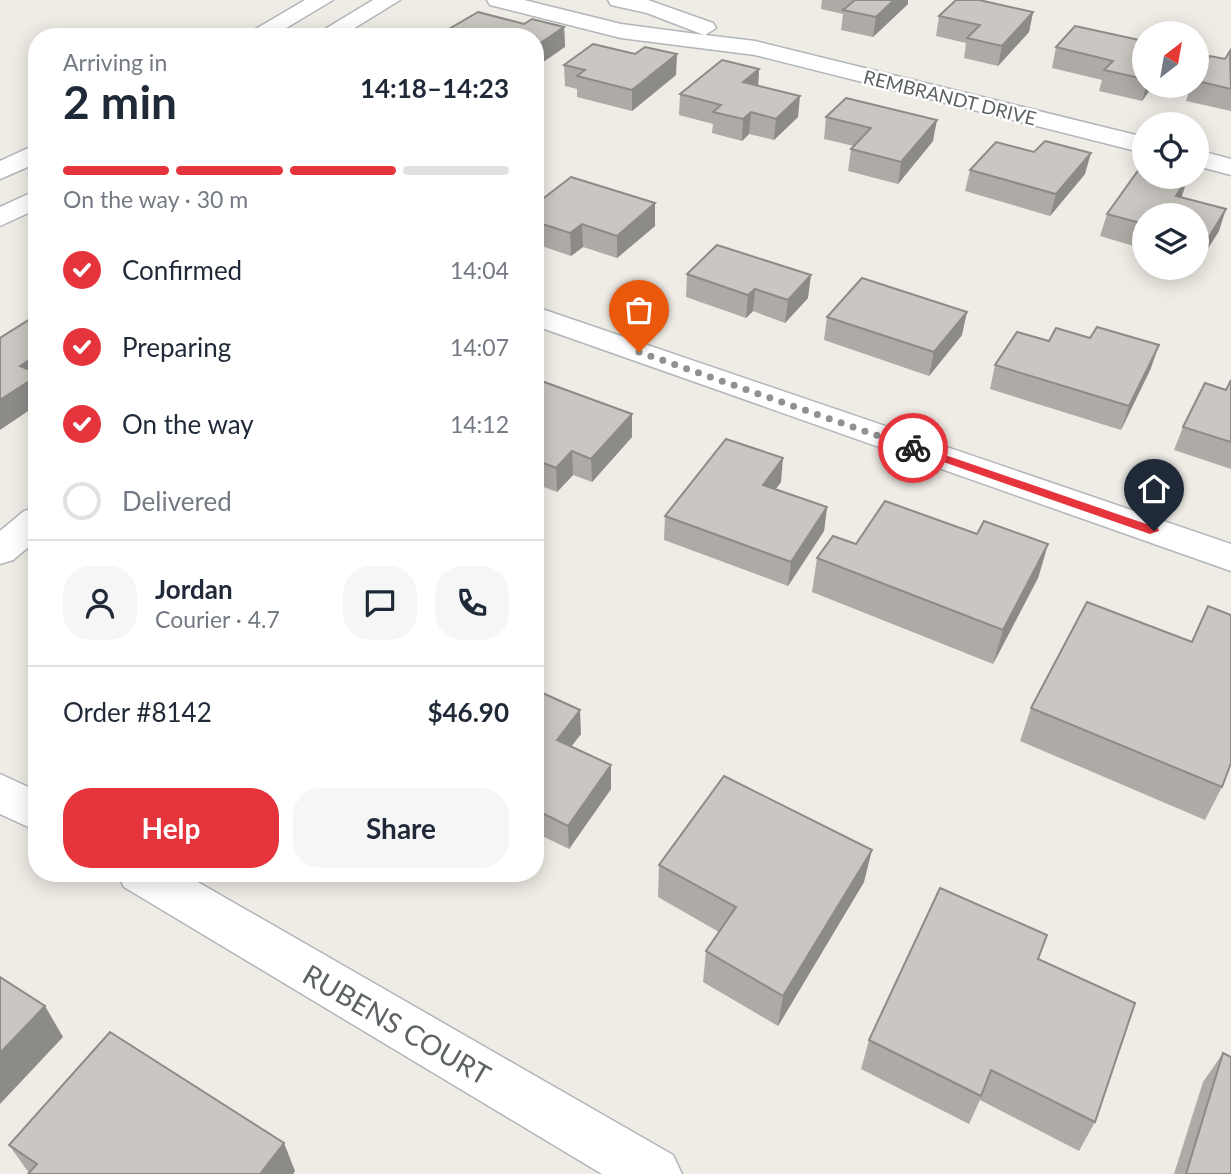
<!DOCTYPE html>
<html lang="en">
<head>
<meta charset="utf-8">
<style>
	:root { --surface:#fff; --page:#f6f6f7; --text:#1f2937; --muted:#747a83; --line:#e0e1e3; --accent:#e6343d }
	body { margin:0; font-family:Lato,sans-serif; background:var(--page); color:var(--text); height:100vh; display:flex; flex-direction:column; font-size:26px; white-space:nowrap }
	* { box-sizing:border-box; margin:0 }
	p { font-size:23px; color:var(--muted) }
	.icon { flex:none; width:38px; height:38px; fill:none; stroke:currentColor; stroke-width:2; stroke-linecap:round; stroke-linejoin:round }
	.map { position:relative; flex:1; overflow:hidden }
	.details { position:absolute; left:28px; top:28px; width:516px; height:854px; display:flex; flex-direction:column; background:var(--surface); border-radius:28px; box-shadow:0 4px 18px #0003 }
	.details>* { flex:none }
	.needle { width:46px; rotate:31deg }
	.controls { position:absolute; left:1132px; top:21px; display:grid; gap:14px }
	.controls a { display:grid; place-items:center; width:77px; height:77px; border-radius:50%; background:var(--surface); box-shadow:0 4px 18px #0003; font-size:35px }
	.pin { position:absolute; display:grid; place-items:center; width:60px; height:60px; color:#fff; margin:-72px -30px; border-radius:50% 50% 50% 0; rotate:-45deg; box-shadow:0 0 7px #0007 }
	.pin .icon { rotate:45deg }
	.courier { position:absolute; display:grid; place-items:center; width:70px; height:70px; margin:-35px; border:5px solid #e6343d; border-radius:50%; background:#fff; color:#222; box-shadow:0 2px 9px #0007 }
	.summary em { font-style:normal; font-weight:700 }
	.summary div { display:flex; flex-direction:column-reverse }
	.summary { display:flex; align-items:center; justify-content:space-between; height:119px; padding:0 35px }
	h1 { font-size:46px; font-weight:700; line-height:52px }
	.bar { display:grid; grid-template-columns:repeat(4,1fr); gap:10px 7px; align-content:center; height:84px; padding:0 35px }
	.bar i { height:9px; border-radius:5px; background:var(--line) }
	.bar .current { background:var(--accent) }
	.bar p { grid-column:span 4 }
	.line { display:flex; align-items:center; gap:18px; padding:0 35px; border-top:2px solid var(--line) }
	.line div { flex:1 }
	.round { display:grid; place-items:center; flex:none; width:74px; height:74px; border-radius:28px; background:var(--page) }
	ol { padding:0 35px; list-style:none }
	li { display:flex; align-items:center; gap:21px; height:77px }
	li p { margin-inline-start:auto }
	li .icon { padding:7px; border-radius:50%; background:var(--accent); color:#fff; stroke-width:4 }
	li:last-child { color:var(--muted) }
	li i { width:38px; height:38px; border:4px solid var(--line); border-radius:50% }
	.cta { display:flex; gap:14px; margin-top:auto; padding:14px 35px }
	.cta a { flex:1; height:80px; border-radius:28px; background:var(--accent); color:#fff; font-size:28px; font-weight:700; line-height:80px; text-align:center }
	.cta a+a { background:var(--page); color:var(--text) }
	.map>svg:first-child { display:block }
</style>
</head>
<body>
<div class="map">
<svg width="1231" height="1174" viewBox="0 0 1231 1174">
	<rect width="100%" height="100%" fill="#efebe5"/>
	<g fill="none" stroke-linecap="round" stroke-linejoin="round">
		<defs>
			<g id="minor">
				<path d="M305 0H333L271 37H242Z"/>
				<path d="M373 0H400L340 37H312Z"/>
				<path d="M487 0H524L621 24 704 35 647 13 611 5 608 0H648L713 23 716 28 705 35 755 41 1144 137V153L755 55 621 38 490 5Z"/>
				<path d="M37 144V163L0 179V161Z"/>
				<path d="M1197 150 1231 159V175L1197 166Z"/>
				<path d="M37 190V209L0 226V207Z"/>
				<path d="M536 307 1231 544V571L536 326Z"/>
				<path d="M37 508V540L13 560 0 564V531L24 511Z"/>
				<path d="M0 774 37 791V831L0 814Z"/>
				<path d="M117 873H182L673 1155 682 1174H602L124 887Z"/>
			</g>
		</defs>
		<!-- minor casing -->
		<use href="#minor" stroke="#b2b6ba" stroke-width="3"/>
		<!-- minor -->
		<use href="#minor" fill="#fff" fill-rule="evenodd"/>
	</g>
	<!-- wall -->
	<g fill="#aeaaa6">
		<path d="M822 0H908V4L873 37 841 30 843 14 821 9Z"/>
		<path d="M1033 12 1029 32 998 66 964 58 966 43 936 36 939 16Z"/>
		<path d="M524 24 564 27 565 47 536 37H450L449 29Z"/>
		<path d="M1144 41V86H1153L1142 101 1099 91 1102 80 1052 68 1056 47Z"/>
		<path d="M1231 51V111L1186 101 1191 86H1197V81L1225 59Z"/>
		<path d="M564 65 676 75 632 111 577 97V89L565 86Z"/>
		<path d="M759 69 758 86 798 117 774 140 749 134 742 141 712 133 713 124 679 115 680 94Z"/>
		<path d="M826 117 933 141 898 184 848 171 851 149 854 146 824 139Z"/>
		<path d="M1034 152 1085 174 1050 216 965 191 970 170Z"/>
		<path d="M1181 197 1219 231 1198 264H1197V215H1144V249L1100 236 1107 214Z"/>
		<path d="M536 204 655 226 617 258 583 247 571 256 536 244Z"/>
		<path d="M687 274 808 298 785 323 753 311 746 318 686 297Z"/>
		<path d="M827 317 962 335 929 376 824 340Z"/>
		<path d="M1090 338 1151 368 1121 430 990 389 995 365 1049 341Z"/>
		<path d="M536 379 632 437 592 482 573 475 557 492 536 484Z"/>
		<path d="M1231 380V469L1174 450 1183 427 1226 390Z"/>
		<path d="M781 482 775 489 827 507 824 531 788 586 664 540 665 516Z"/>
		<path d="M977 534 1048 544 1038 578 993 664 812 592 817 558 856 544Z"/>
		<path d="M536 690 581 734 571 746 611 789 569 849 536 833Z"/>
		<path d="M1031 708 1222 787 1205 820 1020 741Z"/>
		<path d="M659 865 864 882 778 1026 703 982 706 951 719 932 658 897Z"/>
		<path d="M1038 959 1095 1122 1079 1151 980 1100 969 1124 861 1069 869 1040Z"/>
		<path d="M1223 1053 1231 1174H1174L1203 1082Z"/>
		<path d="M9 1145 295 1171 29 1173Z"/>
	</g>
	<!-- shaded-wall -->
	<g fill="#8d8b87">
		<path d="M894 0H908V4L873 37 876 17Z"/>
		<path d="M1033 12 1029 32 998 66 1002 46Z"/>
		<path d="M564 27 565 47 536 67V46Z"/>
		<path d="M677 54 676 75 632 111V90Z"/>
		<path d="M759 69 758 89 743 82Z"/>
		<path d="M1146 86H1153L1142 101Z"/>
		<path d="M800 96 798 117 774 140 776 119Z"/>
		<path d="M751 112 749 134 742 141 743 119Z"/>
		<path d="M937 120 933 141 898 184 901 162Z"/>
		<path d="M1091 153 1085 174 1050 216 1056 194Z"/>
		<path d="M1188 177 1181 199 1176 196Z"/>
		<path d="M655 203V226L617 258V236Z"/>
		<path d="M1226 209 1219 231 1198 264 1206 242Z"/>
		<path d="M582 224 583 247 571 256 570 233Z"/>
		<path d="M811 275 808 298 785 323 788 300Z"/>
		<path d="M755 289 753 311 746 318 748 295Z"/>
		<path d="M967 312 962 335 929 376 934 352Z"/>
		<path d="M1159 345 1151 368 1121 430 1129 406Z"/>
		<path d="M37 355V405L0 430V400L20 366Z"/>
		<path d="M632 414V437L592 482 591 459Z"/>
		<path d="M572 451 573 475 557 492 556 468Z"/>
		<path d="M783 458 781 482 761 509 763 485Z"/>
		<path d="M827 507 824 531 788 586 791 562Z"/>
		<path d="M1048 544 1038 578 993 664 1003 630Z"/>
		<path d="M580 710 581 734 558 764 557 740Z"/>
		<path d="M611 765V789L569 849 568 826Z"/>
		<path d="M872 850 864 882 778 1026 783 996Z"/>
		<path d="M45 1006 63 1037 0 1104V1053Z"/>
		<path d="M284 1143 295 1171 293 1174H260Z"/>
	</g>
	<!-- building -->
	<g fill="#cac6c1" stroke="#8d8b87" stroke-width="2">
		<path d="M855 0H894L876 17 843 10Z"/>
		<path d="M956 0H979L1033 12 1002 46 967 38 980 25 939 16Z"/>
		<path d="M478 12 524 24 532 19 564 27 536 46V37H476L449 29Z"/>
		<path d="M1075 26 1144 41V79L1104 70 1113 61 1056 47Z"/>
		<path d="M593 44 635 54 645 47 677 54 632 90 577 76 585 70 564 65Z"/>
		<path d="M1230 51 1231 89 1197 81V74L1210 56 1225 59Z"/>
		<path d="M722 60 759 69 743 82 800 96 776 119 751 112 743 119 713 112 721 105 680 94Z"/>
		<path d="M846 98 937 120 901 162 851 149 871 128 826 117Z"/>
		<path d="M1045 141 1091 153 1056 194 970 170 996 142 1034 152Z"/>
		<path d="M1142 165H1144V177H1188L1176 196 1226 209 1206 242 1197 239V215H1144V224L1107 214Z"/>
		<path d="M571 177 655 203 617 236 582 224 570 233 536 222V204Z"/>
		<path d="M717 245 811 275 788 300 755 289 748 295 687 274Z"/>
		<path d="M862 278 967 312 934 352 827 317Z"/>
		<path d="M35 316 37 317V355L20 366 37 373V376L0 400V338Z"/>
		<path d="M1097 327 1159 345 1129 406 995 365 1017 332 1049 341 1056 328 1090 338Z"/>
		<path d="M536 379 632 414 591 459 572 451 556 468 536 460Z"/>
		<path d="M1231 380V442L1183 427 1205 383 1226 390Z"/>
		<path d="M726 439 783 458 763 485 827 507 791 562 665 516Z"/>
		<path d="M885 501 977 534 984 521 1048 544 1003 630 817 558 833 536 856 544Z"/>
		<path d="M1087 602 1192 642 1208 606 1231 615V763L1222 787 1031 708Z"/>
		<path d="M536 690 580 710 557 740 611 765 568 826 536 810Z"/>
		<path d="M724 776 872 850 783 996 706 951 736 907 659 865Z"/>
		<path d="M940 888 1047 935 1038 959 1135 1003 1095 1122 991 1070 981 1096 869 1040Z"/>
		<path d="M0 977 45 1006 0 1053Z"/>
		<path d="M110 1032 284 1143 260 1174H28L37 1164 9 1145Z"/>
		<path d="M1223 1053 1231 1057V1174H1186Z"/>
	</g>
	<!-- route -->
	<path fill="#e6343d" d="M913 444 1158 528 1159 531 1150 534 909 450V445Z"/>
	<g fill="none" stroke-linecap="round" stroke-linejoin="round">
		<!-- done -->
		<path stroke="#909292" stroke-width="7" stroke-dasharray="0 12.6" d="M639 352 913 448"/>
	</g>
	<g text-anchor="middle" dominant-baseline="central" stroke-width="5" stroke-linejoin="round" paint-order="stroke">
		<!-- far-street labels -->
		<g font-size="19" fill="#5d6265" stroke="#fff">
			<text transform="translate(950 97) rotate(14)">REMBRANDT DRIVE</text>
		</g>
		<!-- near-street labels -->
		<g font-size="28" fill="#5d6265" stroke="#fff">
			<text transform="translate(397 1024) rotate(30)">RUBENS COURT</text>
		</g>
	</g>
</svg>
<div class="controls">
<a><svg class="needle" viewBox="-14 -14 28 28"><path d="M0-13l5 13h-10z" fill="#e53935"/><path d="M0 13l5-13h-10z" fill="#747a83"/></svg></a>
<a><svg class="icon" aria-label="locate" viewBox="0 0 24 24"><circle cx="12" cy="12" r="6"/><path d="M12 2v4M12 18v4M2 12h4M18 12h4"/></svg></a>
<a><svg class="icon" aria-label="layers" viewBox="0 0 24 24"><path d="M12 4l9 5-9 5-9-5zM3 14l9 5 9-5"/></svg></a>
</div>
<div class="pin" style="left:639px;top:352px;background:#ea580c"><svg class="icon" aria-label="bag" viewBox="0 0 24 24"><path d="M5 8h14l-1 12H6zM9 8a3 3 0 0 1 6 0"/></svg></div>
<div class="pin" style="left:1154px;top:531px;background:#1f2937"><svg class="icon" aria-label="home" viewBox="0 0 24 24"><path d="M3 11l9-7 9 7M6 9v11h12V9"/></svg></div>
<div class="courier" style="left:913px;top:448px"><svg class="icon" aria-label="bike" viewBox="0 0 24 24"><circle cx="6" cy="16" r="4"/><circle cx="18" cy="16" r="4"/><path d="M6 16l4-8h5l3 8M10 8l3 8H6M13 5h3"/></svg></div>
<section class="details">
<div class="summary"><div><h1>2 min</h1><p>Arriving in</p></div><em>14:18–14:23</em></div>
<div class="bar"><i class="current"></i><i class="current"></i><i class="current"></i><i></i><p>On the way · 30 m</p></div>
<ol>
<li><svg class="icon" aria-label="check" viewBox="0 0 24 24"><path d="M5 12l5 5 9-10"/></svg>Confirmed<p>14:04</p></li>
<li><svg class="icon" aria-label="check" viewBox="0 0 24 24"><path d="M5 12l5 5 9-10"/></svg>Preparing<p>14:07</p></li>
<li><svg class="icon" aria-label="check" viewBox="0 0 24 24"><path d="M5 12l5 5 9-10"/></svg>On the way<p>14:12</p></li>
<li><i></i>Delivered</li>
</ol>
<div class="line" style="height:126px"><a class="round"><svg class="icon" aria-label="person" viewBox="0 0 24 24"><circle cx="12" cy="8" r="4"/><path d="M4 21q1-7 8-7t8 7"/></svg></a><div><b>Jordan</b><p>Courier · 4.7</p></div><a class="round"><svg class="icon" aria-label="chat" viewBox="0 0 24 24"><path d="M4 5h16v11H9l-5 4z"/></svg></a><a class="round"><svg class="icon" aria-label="phone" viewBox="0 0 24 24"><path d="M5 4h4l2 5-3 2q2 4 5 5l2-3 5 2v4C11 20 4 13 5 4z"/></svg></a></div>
<div class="line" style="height:91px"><div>Order #8142</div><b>$46.90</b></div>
<div class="cta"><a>Help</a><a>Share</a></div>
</section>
</div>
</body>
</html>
